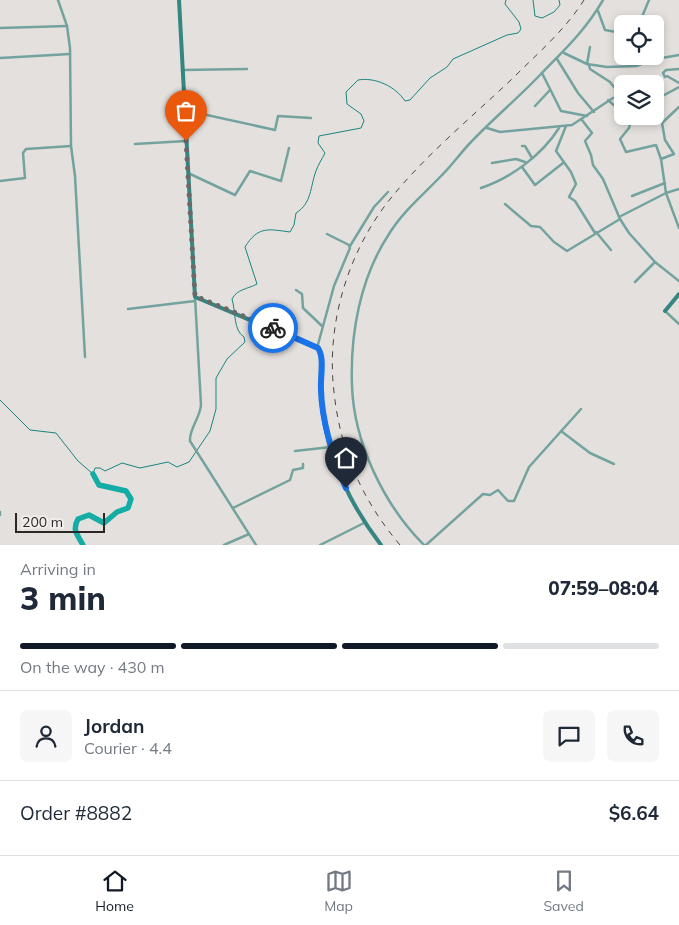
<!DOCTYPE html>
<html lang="en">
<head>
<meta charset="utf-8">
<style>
	:root { --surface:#fff; --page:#f6f6f7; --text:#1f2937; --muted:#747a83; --line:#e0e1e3; --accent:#111827 }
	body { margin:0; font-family:Mulish,sans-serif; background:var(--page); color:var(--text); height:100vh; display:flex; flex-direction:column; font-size:19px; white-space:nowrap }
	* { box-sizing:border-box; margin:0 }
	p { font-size:16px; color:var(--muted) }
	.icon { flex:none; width:28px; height:28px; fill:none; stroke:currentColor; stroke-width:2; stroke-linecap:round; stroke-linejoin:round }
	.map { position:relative; height:545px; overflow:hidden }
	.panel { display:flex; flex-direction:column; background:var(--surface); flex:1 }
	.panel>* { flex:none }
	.fabs { position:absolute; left:614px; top:15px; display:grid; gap:10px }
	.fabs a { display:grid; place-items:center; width:50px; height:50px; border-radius:8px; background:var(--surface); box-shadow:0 2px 8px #0003; font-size:25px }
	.scale { position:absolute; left:15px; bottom:12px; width:90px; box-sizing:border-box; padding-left:5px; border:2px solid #2a2827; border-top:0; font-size:14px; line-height:18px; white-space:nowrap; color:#2a2827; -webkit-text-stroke:4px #f1edeb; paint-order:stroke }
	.pin { position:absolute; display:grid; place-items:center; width:42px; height:42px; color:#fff; margin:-51px -21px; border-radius:50% 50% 50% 0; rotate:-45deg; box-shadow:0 0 5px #0007 }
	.pin .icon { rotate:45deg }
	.courier { position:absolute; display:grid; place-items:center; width:50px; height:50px; margin:-25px; border:4px solid #1a73e8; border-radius:50%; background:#fff; color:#222; box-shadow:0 1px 6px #0007 }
	.overview em { font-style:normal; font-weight:800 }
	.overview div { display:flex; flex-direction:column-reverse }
	.overview { display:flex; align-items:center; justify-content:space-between; height:85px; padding:0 20px }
	h1 { font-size:32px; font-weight:800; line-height:38px }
	.bar { display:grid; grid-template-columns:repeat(4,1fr); gap:8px 5px; align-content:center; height:60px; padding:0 20px }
	.bar i { height:6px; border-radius:4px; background:var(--line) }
	.bar .active { background:var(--accent) }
	.bar p { grid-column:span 4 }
	.line { display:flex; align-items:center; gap:12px; padding:0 20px; border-top:1px solid var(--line) }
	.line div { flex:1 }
	.round { display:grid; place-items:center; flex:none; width:52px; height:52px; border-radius:8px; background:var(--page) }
	.tabs { display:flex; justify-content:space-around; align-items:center; height:70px; border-top:1px solid var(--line); background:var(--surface); font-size:14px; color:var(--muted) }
	.tabs a { display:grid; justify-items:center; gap:2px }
	.tabs .active { color:var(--accent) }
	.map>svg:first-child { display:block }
</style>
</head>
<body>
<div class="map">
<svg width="679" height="545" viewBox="0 0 679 545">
	<rect width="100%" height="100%" fill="#e4e0de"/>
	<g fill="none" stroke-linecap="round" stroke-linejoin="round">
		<!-- stream -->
		<g stroke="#1a8580" stroke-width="1">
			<path d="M533 0 535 16 542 18 554 12 560 5 559 0"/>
			<path d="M0 400 30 430 56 433 78 461 93 474 95 468H100L105 471 122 463 140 468 168 462 177 467 189 462 210 431 216 409V378L227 359 245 342 244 337C233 330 236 312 232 299 237 289 248 289 257 284L245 247C258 226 268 229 290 232L294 225 296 213C312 203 310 187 316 171 318 165 322 159 325 153L318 143 319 136 361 128 364 121 361 114 347 104 346 92 358 80C375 77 395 86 405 101L410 100 430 78 447 67 453 59 507 35 518 33 521 29 519 22 505 4 506 0"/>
		</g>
		<!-- river -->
		<path stroke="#13ada6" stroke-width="5.5" d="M83 545C77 534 72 530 78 519L89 515 104 523 117 512 128 508 131 499 126 491 99 485 93 474"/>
		<!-- street -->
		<g stroke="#74a39f" stroke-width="2.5">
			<path d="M58 0 67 26 70 48 71 146 75 176 85 357"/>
			<path d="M598 11 605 30 622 33"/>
			<path d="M639 24 649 0"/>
			<path d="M656 27V59"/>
			<path d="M0 28 67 26"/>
			<path d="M564 53 587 64 607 67 636 66 656 59 679 55"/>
			<path d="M0 58 70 54"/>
			<path d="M557 59 578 93 594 112"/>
			<path d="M587 64 590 47"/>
			<path d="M589 65 590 69 610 82 622 97"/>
			<path d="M629 66 631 56"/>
			<path d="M679 69 666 70 663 73 665 77 667 76 679 83"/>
			<path d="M182 70 247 69"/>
			<path d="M542 73 561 111 587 116"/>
			<path d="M608 100 616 107 617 112 622 113"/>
			<path d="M655 100 679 87"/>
			<path d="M535 106 550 90"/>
			<path d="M184 110 275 130 278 116 311 118"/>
			<path d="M655 115 662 123 679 107"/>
			<path d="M632 116 629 128 620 139 626 152 656 145 661 159"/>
			<path d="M582 120 592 133 585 141 591 155 593 165 603 179 620 219 629 233 655 262 679 281"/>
			<path d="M662 123 665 140 674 154 661 159 666 193 679 228"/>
			<path d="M566 126 556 151 571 172 576 184 569 197 575 201 595 233"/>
			<path d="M487 128 500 132 572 125 613 98 622 97"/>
			<path d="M135 144 186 141"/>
			<path d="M522 146H525L532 158"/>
			<path d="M492 163 516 159 525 162"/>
			<path d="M522 167 535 185 563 163"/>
			<path d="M188 173 235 195 250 171 281 181 289 148"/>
			<path d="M0 181 25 178 23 153 26 149 71 146"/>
			<path d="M481 188C511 178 542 155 559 128"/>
			<path d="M632 196 665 183"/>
			<path d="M505 204 531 226 540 227 554 242 567 251 620 219"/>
			<path d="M619 217 666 193 679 189"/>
			<path d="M596 232 611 250"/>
			<path d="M350 246 374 207 388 192"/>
			<path d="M635 282 655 262"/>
			<path d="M296 290 302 294 303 308 322 326"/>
			<path d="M195 297 201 405C200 418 189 429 190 441L256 545"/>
			<path d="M128 309 195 301"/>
			<path d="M665 311 679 324"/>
			<path d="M317 348 334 286 350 248 349 245 327 234"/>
			<path d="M561 431 590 453 614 464"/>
			<path d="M295 451 331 447"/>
			<path d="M233 508 290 480 293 470 303 468V464"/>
			<path d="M0 512V515"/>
			<path d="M224 545 249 534"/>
			<path d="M320 545 364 523"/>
			<path d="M424 545C384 505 354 443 352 386 350 334 360 278 389 234 403 211 424 194 442 175 453 164 462 151 472 141 494 118 518 98 540 75 565 49 585 31 603 0"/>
			<path d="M426 545 483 494 490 495 498 490 508 501H514L529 467 581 409"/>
		</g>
		<!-- secondary -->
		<g stroke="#358580" stroke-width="4">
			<path d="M179 0 195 297 317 348 321 353C321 369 320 384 321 400 326 453 349 503 381 545"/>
			<path d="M665 311 679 294"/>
		</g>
		<!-- rail -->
		<path stroke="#484544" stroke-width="1" stroke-dasharray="6 6" stroke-linecap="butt" d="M400 545C362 500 340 450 334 392 326 326 347 255 387 203 423 157 471 118 513 78 538 53 565 30 584 0"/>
	</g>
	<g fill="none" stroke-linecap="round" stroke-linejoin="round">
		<!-- done -->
		<path stroke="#6b6867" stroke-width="5" stroke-dasharray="0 9" d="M186 141 195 296 273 328"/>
		<!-- route -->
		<path stroke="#1a73e8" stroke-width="6" d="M273 328 318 348C325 359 320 377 321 390 322 424 333 457 346 488"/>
	</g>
</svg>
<div class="fabs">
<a><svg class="icon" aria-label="locate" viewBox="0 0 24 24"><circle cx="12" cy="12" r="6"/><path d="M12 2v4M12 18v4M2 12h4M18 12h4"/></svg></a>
<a><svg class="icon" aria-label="layers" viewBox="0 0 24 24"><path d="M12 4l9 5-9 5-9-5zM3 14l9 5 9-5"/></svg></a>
</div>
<div class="scale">200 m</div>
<div class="pin" style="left:186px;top:141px;background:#ea580c"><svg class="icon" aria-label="bag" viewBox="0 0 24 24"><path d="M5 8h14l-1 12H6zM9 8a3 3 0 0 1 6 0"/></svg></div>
<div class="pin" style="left:346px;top:488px;background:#1f2937"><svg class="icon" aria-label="home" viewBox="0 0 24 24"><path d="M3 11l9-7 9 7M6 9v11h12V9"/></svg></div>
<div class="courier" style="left:273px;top:328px"><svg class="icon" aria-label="bike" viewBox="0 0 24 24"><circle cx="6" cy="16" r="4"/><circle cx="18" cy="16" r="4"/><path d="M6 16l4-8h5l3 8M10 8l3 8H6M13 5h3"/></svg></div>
</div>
<section class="panel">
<div class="overview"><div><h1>3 min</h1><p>Arriving in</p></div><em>07:59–08:04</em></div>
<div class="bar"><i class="active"></i><i class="active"></i><i class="active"></i><i></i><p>On the way · 430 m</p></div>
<div class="line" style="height:90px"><a class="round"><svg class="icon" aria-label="person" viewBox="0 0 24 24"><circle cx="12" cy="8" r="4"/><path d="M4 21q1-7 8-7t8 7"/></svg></a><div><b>Jordan</b><p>Courier · 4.4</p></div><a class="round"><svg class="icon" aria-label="chat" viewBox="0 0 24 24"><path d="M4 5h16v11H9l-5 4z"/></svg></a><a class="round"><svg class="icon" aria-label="phone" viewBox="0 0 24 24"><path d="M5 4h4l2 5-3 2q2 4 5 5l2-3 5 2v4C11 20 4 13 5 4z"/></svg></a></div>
<div class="line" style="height:65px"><div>Order #8882</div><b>$6.64</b></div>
</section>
<nav class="tabs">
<a class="active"><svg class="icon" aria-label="home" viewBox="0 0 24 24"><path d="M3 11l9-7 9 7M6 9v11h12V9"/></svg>Home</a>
<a><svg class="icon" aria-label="map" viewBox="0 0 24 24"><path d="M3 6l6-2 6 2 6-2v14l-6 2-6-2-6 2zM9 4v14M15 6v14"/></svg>Map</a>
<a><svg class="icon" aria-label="saved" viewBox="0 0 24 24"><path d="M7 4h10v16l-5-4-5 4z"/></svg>Saved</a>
</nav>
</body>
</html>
